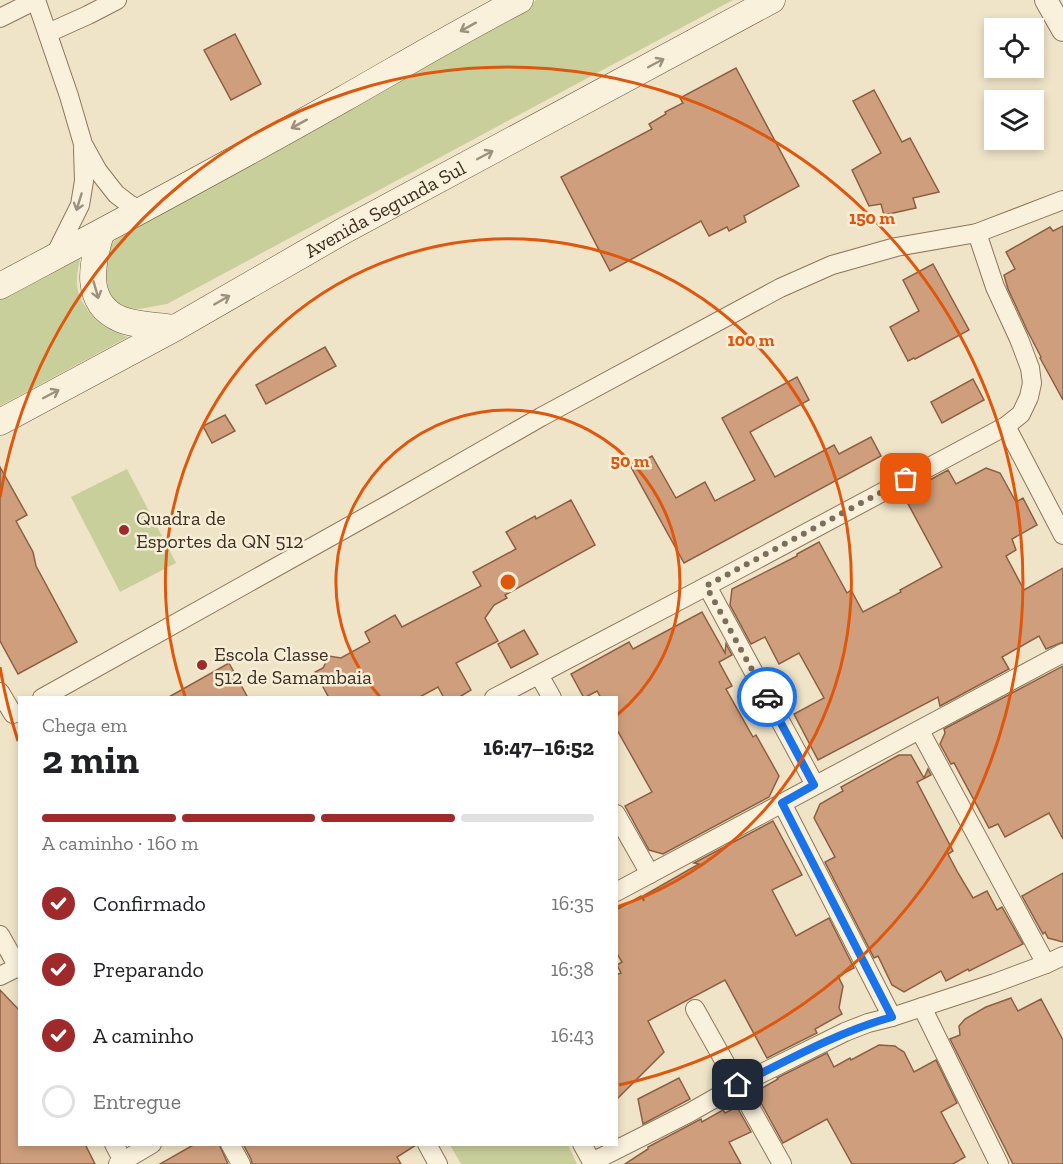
<!DOCTYPE html>
<html lang="pt">
<head>
<meta charset="utf-8">
<style>
	:root { --surface:#fff; --page:#f6f6f6; --text:#202124; --muted:#757577; --line:#e0e0e0; --accent:#9e2a2b }
	body { margin:0; font-family:"Zilla Slab",serif; background:var(--page); color:var(--text); height:100vh; display:flex; flex-direction:column; font-size:22px; white-space:nowrap }
	* { box-sizing:border-box; margin:0 }
	p { font-size:20px; color:var(--muted) }
	.icon { flex:none; width:33px; height:33px; fill:none; stroke:currentColor; stroke-width:2; stroke-linecap:round; stroke-linejoin:round }
	.map { position:relative; flex:1; overflow:hidden }
	.side { position:absolute; left:18px; top:696px; width:600px; height:450px; display:flex; flex-direction:column; background:var(--surface); border-radius:0px; box-shadow:0 3px 9px #0003 }
	.side>* { flex:none }
	.tools { position:absolute; left:984px; top:18px; display:grid; gap:12px }
	.tools a { display:grid; place-items:center; width:60px; height:60px; border-radius:0px; background:var(--surface); box-shadow:0 3px 9px #0003; font-size:30px }
	.pin { position:absolute; display:grid; place-items:center; width:51px; height:51px; color:#fff; margin:-26px; border-radius:12px; box-shadow:0 3px 9px #0006 }
	.courier { position:absolute; display:grid; place-items:center; width:60px; height:60px; margin:-30px; border:4px solid #1a73e8; border-radius:50%; background:#fff; color:#222; box-shadow:0 2px 8px #0007 }
	.overview em { font-style:normal; font-weight:800 }
	.overview div { display:flex; flex-direction:column-reverse }
	.overview { display:flex; align-items:center; justify-content:space-between; height:102px; padding:0 24px }
	h1 { font-size:39px; font-weight:800; line-height:45px }
	.bar { display:grid; grid-template-columns:repeat(4,1fr); gap:9px 6px; align-content:center; height:72px; padding:0 24px }
	.bar i { height:8px; border-radius:4px; background:var(--line) }
	.bar .selected { background:var(--accent) }
	.bar p { grid-column:span 4 }
	ol { padding:0 24px; list-style:none }
	li { display:flex; align-items:center; gap:18px; height:66px }
	li p { margin-inline-start:auto }
	li .icon { padding:6px; border-radius:50%; background:var(--accent); color:#fff; stroke-width:4 }
	li:last-child { color:var(--muted) }
	li i { width:33px; height:33px; border:3px solid var(--line); border-radius:50% }
	.map>svg:first-child { display:block }
</style>
</head>
<body>
<div class="map">
<svg width="1063" height="1164" viewBox="0 0 1063 1164">
	<rect width="100%" height="100%" fill="#f0e4c8"/>
	<!-- green -->
	<g fill="#c9cf9b">
		<path d="M537 0H733L167 304 139 309 119 307 101 287 103 248 132 230 483 29Z"/>
		<path d="M82 253C79 263 76 275 77 286 81 312 105 328 128 337L0 406V298Z"/>
		<path d="M127 469 176 563 120 592 71 497Z"/>
		<path d="M450 1145H568L577 1164H461Z"/>
	</g>
	<!-- building -->
	<g fill="#cf9f7d" stroke="#8d5f41" stroke-width="1.5">
		<path d="M235 34 261 84 231 100 204 50Z"/>
		<path d="M736 68 799 186 744 216 746 222 729 231 727 227 709 236 701 221 610 271 561 177 652 129 649 124 666 114 665 112 683 103 680 98Z"/>
		<path d="M874 90 902 142 910 138 939 192 913 198 916 208 884 215 881 204 869 206 852 170 881 153 853 101Z"/>
		<path d="M1063 226V400L1040 358 1041 357 1027 330 1008 289 1004 275 1015 269 1006 252 1050 227 1053 231Z"/>
		<path d="M933 264 969 330 915 359 914 358 908 361 890 327 919 311 903 280Z"/>
		<path d="M325 347 336 366 266 404 256 385Z"/>
		<path d="M797 377 809 400 750 432 775 477 834 445 839 454 871 437 881 456 684 563 631 467 652 456 676 498 705 482 715 501 755 480 722 418Z"/>
		<path d="M973 379 984 400 942 423 931 402Z"/>
		<path d="M225 415 235 431 212 443 203 426Z"/>
		<path d="M0 467 27 515 16 521 33 552 36 566 77 642 18 674 0 641Z"/>
		<path d="M986 468 1000 473 1016 502 1023 498 1037 525 1012 539 1016 550 1006 556 1024 590 1063 568V642L1046 649 1039 636 1002 657 1009 669 940 706 938 697 818 760 794 714 824 698 799 653 779 664 765 637 751 644 730 605 732 589 797 556V554L819 542 847 593 851 590 863 612 901 592 900 590 942 567 906 500 929 488 926 482 948 470 956 484Z"/>
		<path d="M571 500 595 545 505 595 507 598 494 605 485 618 498 641 456 663 471 690 458 698H444L438 687 418 698H329L315 672 323 668 329 656 341 658 370 642 365 632 395 615 402 627 481 586 473 572 516 549 506 532 535 516 536 519Z"/>
		<path d="M702 612 725 653 726 644 732 655 719 662 732 686 726 689 753 737 756 735 779 776 769 797 663 854 649 850 626 808 625 806 652 792 616 728V698H601L597 691 584 698 571 674 629 642 633 649Z"/>
		<path d="M524 630 538 654 511 668 498 644Z"/>
		<path d="M229 663 248 698H167Z"/>
		<path d="M1063 666V839L1049 813 1005 837 998 824 989 828 954 763 951 764 940 744 945 733 944 729Z"/>
		<path d="M899 755H911L924 778 928 769 931 775 917 782 953 851 948 854 958 873 973 898 987 891 997 910 1002 907 1023 944 969 971 968 969 946 981 941 971 904 992 892 985 878 956 874 958 825 862 835 857 814 818 820 804 843 791 841 787Z"/>
		<path d="M773 821 802 875 772 890 796 936 829 918 854 968 838 976 843 986 839 1008 842 1014 815 1029 817 1033 767 1058 725 980 648 1021 664 1052 616 1100V975L621 973 617 965 622 962 616 952V910L641 896 644 901 643 896 699 864 694 863Z"/>
		<path d="M1063 873V942L1048 938 1045 932 1043 934 1022 896Z"/>
		<path d="M0 990 20 1011V1144H85L95 1164H0Z"/>
		<path d="M1011 998 1018 1011 1041 999 1063 1040V1164H1013L950 1039 960 1035 959 1026 965 1019 986 1007Z"/>
		<path d="M879 1045 895 1046 899 1049 904 1052 914 1072 936 1060 957 1103 941 1112 965 1157 953 1164H852L827 1119 783 1143 755 1092 778 1079 777 1078 827 1053 834 1067 850 1058 851 1060Z"/>
		<path d="M679 1078 690 1099 643 1124 638 1099Z"/>
		<path d="M737 1107 751 1132 729 1142 741 1164H625L648 1149V1147L701 1119 702 1122 723 1110 725 1113Z"/>
		<path d="M195 1144H219L228 1164H160Z"/>
		<path d="M243 1144H416V1145L397 1157 401 1164H252L251 1159Z"/>
	</g>
	<g fill="none" stroke-linecap="round" stroke-linejoin="round">
		<defs>
			<g id="minor">
				<path d="M36 0 69 96 83 144 98 171 116 194 129 204 142 211"/>
				<path d="M0 18 36 0"/>
				<path d="M48 33 88 15 117 0"/>
				<path d="M54 257 80 205 84 181 83 149"/>
				<path d="M1006 426 1063 535"/>
				<path d="M707 586 815 785"/>
				<path d="M539 675 552 698"/>
				<path d="M0 692 13 714"/>
				<path d="M42 698 389 504 541 417 780 288 832 265 896 247 977 233"/>
				<path d="M494 698 707 586 1006 426 1021 414 1029 397 1032 383 1030 368 1019 339 995 287 977 233 1063 200"/>
				<path d="M920 731 1046 964"/>
				<path d="M782 803 892 1017"/>
				<path d="M616 814 650 874"/>
				<path d="M616 892 1063 653"/>
				<path d="M0 935 18 967"/>
				<path d="M0 976 18 967 20 969"/>
				<path d="M922 1007 999 1164"/>
				<path d="M695 1009 782 1164"/>
				<path d="M114 1144 123 1161"/>
				<path d="M230 1144 241 1164"/>
				<path d="M427 1144 438 1164"/>
				<path d="M582 1144 592 1162"/>
				<path d="M118 1164 152 1144"/>
				<path d="M593 1164 592 1162 689 1113 738 1085 845 1032 868 1023 892 1017 995 983 1046 964 1063 956"/>
			</g>
			<path id="tertiary" d="M1046 0 1063 30"/>
			<g id="secondary">
				<path d="M101 233C92 263 83 303 120 319 136 326 157 325 175 328"/>
				<path d="M0 286C116 224 231 163 345 98 403 65 460 31 520 0"/>
				<path id="s1" d="M0 422 175 328 345 230 772 0"/>
			</g>
		</defs>
		<!-- minor casing -->
		<use href="#minor" stroke="#8d765c" stroke-width="20"/>
		<!-- tertiary casing -->
		<use href="#tertiary" stroke="#8d765c" stroke-width="24"/>
		<!-- secondary casing -->
		<use href="#secondary" stroke="#6f573f" stroke-width="27"/>
		<!-- minor -->
		<use href="#minor" stroke="#faf1dc" stroke-width="18"/>
		<!-- tertiary -->
		<use href="#tertiary" stroke="#faf1dc" stroke-width="22"/>
		<!-- secondary -->
		<use href="#secondary" stroke="#faf1dc" stroke-width="26"/>
	</g>
	<!-- one-way arrows -->
	<defs><path id="oneway-shaft" d="M-6 0H5M1.5-3L5.5 0L1.5 3" fill="none" stroke-width="1.6" stroke-linecap="round" stroke-linejoin="round" transform="scale(1.5)"/></defs>
	<g stroke="#9c907e">
		<use href="#oneway-shaft" transform="translate(468 27) rotate(151)"/>
		<use href="#oneway-shaft" transform="translate(656 63) rotate(-28)"/>
		<use href="#oneway-shaft" transform="translate(299 124) rotate(151)"/>
		<use href="#oneway-shaft" transform="translate(485 155) rotate(-28)"/>
		<use href="#oneway-shaft" transform="translate(79 202) rotate(107)"/>
		<use href="#oneway-shaft" transform="translate(96 290) rotate(74)"/>
		<use href="#oneway-shaft" transform="translate(222 300) rotate(-30)"/>
		<use href="#oneway-shaft" transform="translate(51 394) rotate(-28)"/>
	</g>
	<g fill="none" stroke-linecap="round" stroke-linejoin="round">
		<!-- done -->
		<path stroke="#7c6e5b" stroke-width="6" stroke-dasharray="0 10.8" d="M767 697 706 586 906 479"/>
		<!-- route -->
		<path stroke="#1a73e8" stroke-width="8" d="M738 1085C788 1060 838 1032 892 1017L782 803 814 785 767 697"/>
	</g>
	<!-- distance rings -->
	<g fill="none" stroke="#df570d" stroke-width="3">
		<path d="M380 697A172 172 0 1 1 617 715"/>
		<path d="M185 696A343 343 0 1 1 617 907"/>
		<path d="M18 741A515 515 0 0 1 0 667M0 497A515 515 0 1 1 619 1085"/>
	</g>
	<!-- markers -->
	<g fill="#9e2a2b" stroke="#f7eed8" stroke-width="2">
		<circle cx="124" cy="530" r="6"/>
		<circle cx="202" cy="665" r="6"/>
	</g>
	<g text-anchor="middle" dominant-baseline="central" stroke-width="5" stroke-linejoin="round" paint-order="stroke">
		<!-- street labels -->
		<g font-size="20" fill="#3d2e20" stroke="#f7eed8">
			<text stroke="none"><textPath href="#s1" startOffset="440">Avenida Segunda Sul</textPath></text>
		</g>
		<!-- poi labels -->
		<g font-size="20" fill="#3d2e20" stroke="#f7eed8" text-anchor="start">
			<text x="136" y="518">Quadra de<tspan x="136" dy="23">Esportes da QN 512</tspan></text>
			<text x="214" y="654">Escola Classe<tspan x="214" dy="23">512 de Samambaia</tspan></text>
		</g>
	</g>
	<circle cx="508" cy="582" r="9" fill="#df570d" stroke="#f7eed8" stroke-width="3"/>
	<g font-size="18" text-anchor="middle" font-weight="bold" fill="#df570d" stroke="#f7eed8" stroke-width="5" stroke-linejoin="round" paint-order="stroke">
		<text x="872" y="224">150 m</text>
		<text x="751" y="346">100 m</text>
		<text x="630" y="467">50 m</text>
	</g>
</svg>
<div class="tools">
<a><svg class="icon" aria-label="locate" viewBox="0 0 24 24"><circle cx="12" cy="12" r="6"/><path d="M12 2v4M12 18v4M2 12h4M18 12h4"/></svg></a>
<a><svg class="icon" aria-label="layers" viewBox="0 0 24 24"><path d="M12 4l9 5-9 5-9-5zM3 14l9 5 9-5"/></svg></a>
</div>
<div class="pin" style="left:906px;top:479px;background:#ea580c"><svg class="icon" aria-label="bag" viewBox="0 0 24 24"><path d="M5 8h14l-1 12H6zM9 8a3 3 0 0 1 6 0"/></svg></div>
<div class="pin" style="left:738px;top:1085px;background:#1f2937"><svg class="icon" aria-label="home" viewBox="0 0 24 24"><path d="M3 11l9-7 9 7M6 9v11h12V9"/></svg></div>
<div class="courier" style="left:767px;top:697px"><svg class="icon" aria-label="car" viewBox="0 0 24 24"><path d="M5 17H2v-5l4-1 3-4h7l3 4 3 1v5h-3M9 17h6M6 11h13"/><circle cx="7" cy="17" r="2"/><circle cx="17" cy="17" r="2"/></svg></div>
<section class="side">
<div class="overview"><div><h1>2 min</h1><p>Chega em</p></div><em>16:47–16:52</em></div>
<div class="bar"><i class="selected"></i><i class="selected"></i><i class="selected"></i><i></i><p>A caminho · 160 m</p></div>
<ol>
<li><svg class="icon" aria-label="check" viewBox="0 0 24 24"><path d="M5 12l5 5 9-10"/></svg>Confirmado<p>16:35</p></li>
<li><svg class="icon" aria-label="check" viewBox="0 0 24 24"><path d="M5 12l5 5 9-10"/></svg>Preparando<p>16:38</p></li>
<li><svg class="icon" aria-label="check" viewBox="0 0 24 24"><path d="M5 12l5 5 9-10"/></svg>A caminho<p>16:43</p></li>
<li><i></i>Entregue</li>
</ol>
</section>
</div>
</body>
</html>
